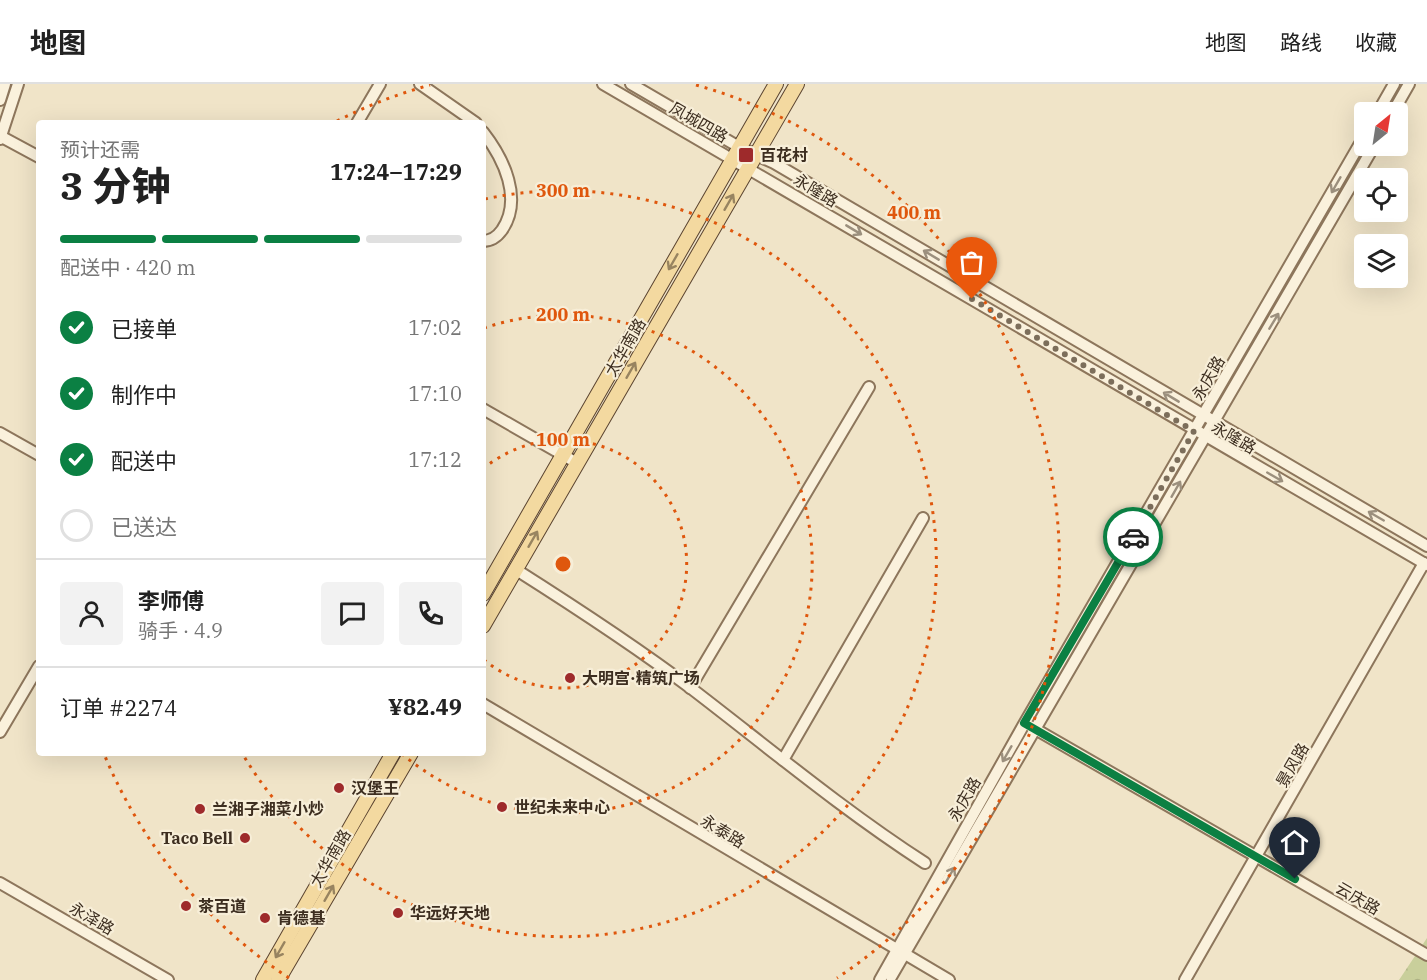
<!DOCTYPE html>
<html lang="zh">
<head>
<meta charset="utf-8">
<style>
	:root { --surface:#fff; --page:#f2f2f2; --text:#222; --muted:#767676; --line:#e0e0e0; --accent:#0b8043 }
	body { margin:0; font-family:"IBM Plex Serif","Noto Sans SC",serif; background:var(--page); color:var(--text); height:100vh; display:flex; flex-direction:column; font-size:22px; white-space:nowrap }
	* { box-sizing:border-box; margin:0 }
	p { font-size:20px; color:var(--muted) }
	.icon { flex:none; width:33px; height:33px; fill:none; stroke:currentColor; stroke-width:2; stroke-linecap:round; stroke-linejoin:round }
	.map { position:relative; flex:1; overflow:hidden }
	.drawer { position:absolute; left:36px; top:36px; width:450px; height:636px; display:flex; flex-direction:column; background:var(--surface); border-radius:6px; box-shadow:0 6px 24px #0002 }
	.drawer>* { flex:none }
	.needle { width:39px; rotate:30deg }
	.controls { position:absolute; left:1354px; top:18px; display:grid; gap:12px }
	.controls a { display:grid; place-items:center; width:54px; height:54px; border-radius:6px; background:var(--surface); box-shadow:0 6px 24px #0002; font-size:30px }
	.pin { position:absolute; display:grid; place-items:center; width:51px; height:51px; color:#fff; margin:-62px -26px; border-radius:50% 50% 50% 0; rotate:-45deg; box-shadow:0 0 6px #0007 }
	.pin .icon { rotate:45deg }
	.courier { position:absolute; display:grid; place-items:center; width:60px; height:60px; margin:-30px; border:4px solid #0b8043; border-radius:50%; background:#fff; color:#222; box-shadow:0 2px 8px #0007 }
	.summary em { font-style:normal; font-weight:800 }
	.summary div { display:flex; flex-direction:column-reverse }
	.summary { display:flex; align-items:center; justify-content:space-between; height:102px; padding:0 24px }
	h1 { font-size:39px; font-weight:800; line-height:45px }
	.bar { display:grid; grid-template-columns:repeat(4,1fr); gap:9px 6px; align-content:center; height:72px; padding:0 24px }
	.bar i { height:8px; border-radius:4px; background:var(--line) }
	.bar .current { background:var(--accent) }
	.bar p { grid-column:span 4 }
	.line { display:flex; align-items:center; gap:15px; padding:0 24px; border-top:2px solid var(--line) }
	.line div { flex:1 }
	.round { display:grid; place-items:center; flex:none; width:63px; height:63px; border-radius:6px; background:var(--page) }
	ol { padding:0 24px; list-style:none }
	li { display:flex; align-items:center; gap:18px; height:66px }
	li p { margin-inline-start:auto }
	li .icon { padding:6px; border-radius:50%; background:var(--accent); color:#fff; stroke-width:4 }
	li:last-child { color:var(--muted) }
	li i { width:33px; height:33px; border:3px solid var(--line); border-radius:50% }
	header { display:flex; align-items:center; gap:36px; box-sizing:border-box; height:84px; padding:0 30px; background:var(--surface); border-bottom:2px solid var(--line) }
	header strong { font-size:28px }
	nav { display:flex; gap:33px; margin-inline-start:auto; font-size:21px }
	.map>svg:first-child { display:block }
</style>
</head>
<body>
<header>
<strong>地图</strong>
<nav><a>地图</a><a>路线</a><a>收藏</a></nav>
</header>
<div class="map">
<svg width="1427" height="896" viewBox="0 0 1427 896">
	<defs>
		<pattern id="park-crowns" width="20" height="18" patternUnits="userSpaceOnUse" patternTransform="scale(1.5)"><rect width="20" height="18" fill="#c9cf9b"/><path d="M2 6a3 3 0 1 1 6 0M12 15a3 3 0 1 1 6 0" fill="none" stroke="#aeb285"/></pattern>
	</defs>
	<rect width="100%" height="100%" fill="#f0e4c8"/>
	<!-- park -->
	<path fill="url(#park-crowns)" d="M1427 854V896H1399Z"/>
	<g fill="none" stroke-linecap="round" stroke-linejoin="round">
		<defs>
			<g id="minor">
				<path d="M420 0 476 39"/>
				<path d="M603 0 1427 481"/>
				<path d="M631 0 739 63 774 79 1427 462"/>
				<path d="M0 16 5 0"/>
				<path d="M1378 28 1394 0"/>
				<path d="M1393 28 1409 0"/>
				<path d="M357 39 380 0"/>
				<path d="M483 48C504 75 523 115 502 146 497 153 491 157 483 157"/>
				<path d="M0 52 39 73"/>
				<path d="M0 55 18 0"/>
				<path d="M483 325 577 379"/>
				<path d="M0 349 39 371"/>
				<path d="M515 485C575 523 635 562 692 605 769 664 843 726 925 779"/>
				<path d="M690 604 869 303"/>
				<path d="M483 620 949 896"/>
				<path d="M1030 642 1427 871"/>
				<path d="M0 648 39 582"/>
				<path d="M783 676 923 434"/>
				<path d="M0 799 168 896"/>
				<path d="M891 893 1374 62"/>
				<path d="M880 896 1023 642 1365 51"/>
				<path d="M1185 896 1424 479"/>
			</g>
			<g id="major">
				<path d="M483 510 776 0"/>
				<path d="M483 542 797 0"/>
				<path d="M263 896 393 669"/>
				<path d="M278 896 411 669"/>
			</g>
		</defs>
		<!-- minor casing -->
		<use href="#minor" stroke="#8d765c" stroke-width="14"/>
		<!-- major casing -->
		<use href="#major" stroke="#5b4430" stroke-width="16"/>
		<!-- minor -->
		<use href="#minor" stroke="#faf1dc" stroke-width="10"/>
		<!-- major -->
		<use href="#major" stroke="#f3d9a0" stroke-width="14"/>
	</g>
	<!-- one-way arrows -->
	<defs><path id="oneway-shaft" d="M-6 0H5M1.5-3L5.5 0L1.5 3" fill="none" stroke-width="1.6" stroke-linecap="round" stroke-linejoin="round" transform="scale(1.5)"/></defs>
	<g stroke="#9c907e">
		<use href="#oneway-shaft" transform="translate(1336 101) rotate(120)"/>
		<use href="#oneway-shaft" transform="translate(854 146) rotate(31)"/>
		<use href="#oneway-shaft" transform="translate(931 171) rotate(-149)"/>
		<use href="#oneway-shaft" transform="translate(1274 237) rotate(-59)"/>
		<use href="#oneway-shaft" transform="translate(1171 313) rotate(-149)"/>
		<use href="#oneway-shaft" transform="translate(1275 393) rotate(30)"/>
		<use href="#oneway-shaft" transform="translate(1176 405) rotate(-60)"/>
		<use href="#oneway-shaft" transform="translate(1376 432) rotate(-150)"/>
		<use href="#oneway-shaft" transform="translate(1007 670) rotate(120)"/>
		<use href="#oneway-shaft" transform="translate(950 791) rotate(-60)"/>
	</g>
	<g stroke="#988460">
		<use href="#oneway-shaft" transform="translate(729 118) rotate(-60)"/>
		<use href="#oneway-shaft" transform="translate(673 178) rotate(120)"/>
		<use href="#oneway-shaft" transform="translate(631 286) rotate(-60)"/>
		<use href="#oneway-shaft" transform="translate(533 455) rotate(-60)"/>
		<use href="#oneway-shaft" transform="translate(329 809) rotate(-60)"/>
		<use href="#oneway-shaft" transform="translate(280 866) rotate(120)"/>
	</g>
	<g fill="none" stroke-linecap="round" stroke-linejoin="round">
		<!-- done -->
		<path stroke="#7c6e5b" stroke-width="6" stroke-dasharray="0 10.8" d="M972 215 1194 347 1133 453"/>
		<!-- route -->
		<path stroke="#0b8043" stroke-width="8" d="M1133 453 1024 639 1295 795"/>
	</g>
	<!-- distance rings -->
	<g fill="none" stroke="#df570d" stroke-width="3" stroke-dasharray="3 6">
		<path d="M483 385A124 124 0 1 1 483 575"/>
		<path d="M484 244A249 249 0 1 1 401 669"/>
		<path d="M485 115A373 373 0 1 1 242 669"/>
		<path d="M289 894A497 497 0 0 1 104 670M337 37A497 497 0 0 1 430 1M696 1A497 497 0 0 1 837 894"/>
	</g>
	<!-- markers -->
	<g fill="#9e2a2b" stroke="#f7eed8" stroke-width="2">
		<rect x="738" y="63" width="16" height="16" rx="3"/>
		<circle cx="570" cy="594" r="6"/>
		<circle cx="339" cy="704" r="6"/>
		<circle cx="502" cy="723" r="6"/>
		<circle cx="200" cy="725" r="6"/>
		<circle cx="245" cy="754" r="6"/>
		<circle cx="186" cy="822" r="6"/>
		<circle cx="398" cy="829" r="6"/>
		<circle cx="265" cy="834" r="6"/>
	</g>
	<g text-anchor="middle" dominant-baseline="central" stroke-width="4.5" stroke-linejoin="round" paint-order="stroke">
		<!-- street labels -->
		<g font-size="16" fill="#3d2e20" stroke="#f7eed8">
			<text transform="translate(699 38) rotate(30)">凤城四路</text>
			<text transform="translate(816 106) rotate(31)">永隆路</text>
			<text transform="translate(625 263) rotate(-60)">太华南路</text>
			<text transform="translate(1208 294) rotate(-60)">永庆路</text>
			<text transform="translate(1234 353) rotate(30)">永隆路</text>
			<text transform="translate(1292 681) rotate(-60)">景风路</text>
			<text transform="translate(964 715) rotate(-60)">永庆路</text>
			<text transform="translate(723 747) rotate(31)">永泰路</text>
			<text transform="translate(330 774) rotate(-60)">太华南路</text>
			<text transform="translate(1358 814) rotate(30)">云庆路</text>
			<text transform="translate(92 834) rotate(30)">永泽路</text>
		</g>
		<!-- poi labels -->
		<g font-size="16" font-weight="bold" fill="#3d2e20" stroke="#f7eed8" text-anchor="start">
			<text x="760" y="71">百花村</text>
			<text x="582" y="594">大明宫·精筑广场</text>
			<text x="351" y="704">汉堡王</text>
			<text x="514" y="723">世纪未来中心</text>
			<text x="212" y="725">兰湘子湘菜小炒</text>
			<text x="233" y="754" text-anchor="end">Taco Bell</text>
			<text x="198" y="822">茶百道</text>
			<text x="410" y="829">华远好天地</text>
			<text x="277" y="834">肯德基</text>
		</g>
	</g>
	<circle cx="563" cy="480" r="9" fill="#df570d" stroke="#f7eed8" stroke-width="3"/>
	<g font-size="18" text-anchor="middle" font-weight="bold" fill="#df570d" stroke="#f7eed8" stroke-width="4.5" stroke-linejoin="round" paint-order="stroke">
		<text x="563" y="113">300 m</text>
		<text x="914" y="135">400 m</text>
		<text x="563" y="237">200 m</text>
		<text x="563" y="362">100 m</text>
	</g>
</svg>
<div class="controls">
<a><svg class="needle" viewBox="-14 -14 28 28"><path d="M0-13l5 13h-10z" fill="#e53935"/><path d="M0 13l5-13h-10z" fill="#767676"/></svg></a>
<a><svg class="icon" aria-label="locate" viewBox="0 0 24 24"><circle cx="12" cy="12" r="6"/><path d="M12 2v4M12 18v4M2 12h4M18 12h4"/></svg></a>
<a><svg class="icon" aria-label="layers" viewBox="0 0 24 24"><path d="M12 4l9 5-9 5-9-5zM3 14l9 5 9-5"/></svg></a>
</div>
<div class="pin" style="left:972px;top:215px;background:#ea580c"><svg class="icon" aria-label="bag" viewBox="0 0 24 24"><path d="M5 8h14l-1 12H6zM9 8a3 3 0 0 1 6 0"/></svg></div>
<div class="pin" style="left:1295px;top:795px;background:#1f2937"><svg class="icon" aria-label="home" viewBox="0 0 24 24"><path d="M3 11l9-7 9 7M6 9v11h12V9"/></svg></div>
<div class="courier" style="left:1133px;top:453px"><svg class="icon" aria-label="car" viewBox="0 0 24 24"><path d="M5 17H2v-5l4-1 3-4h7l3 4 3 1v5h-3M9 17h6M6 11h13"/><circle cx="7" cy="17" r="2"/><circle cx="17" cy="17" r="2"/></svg></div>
<section class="drawer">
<div class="summary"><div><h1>3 分钟</h1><p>预计还需</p></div><em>17:24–17:29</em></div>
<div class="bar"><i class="current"></i><i class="current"></i><i class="current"></i><i></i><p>配送中 · 420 m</p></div>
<ol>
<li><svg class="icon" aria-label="check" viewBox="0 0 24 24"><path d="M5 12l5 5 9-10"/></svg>已接单<p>17:02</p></li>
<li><svg class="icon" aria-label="check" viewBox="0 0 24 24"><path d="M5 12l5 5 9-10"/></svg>制作中<p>17:10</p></li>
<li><svg class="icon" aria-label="check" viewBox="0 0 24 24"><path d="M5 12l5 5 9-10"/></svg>配送中<p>17:12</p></li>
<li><i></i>已送达</li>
</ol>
<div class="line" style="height:108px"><a class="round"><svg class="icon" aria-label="person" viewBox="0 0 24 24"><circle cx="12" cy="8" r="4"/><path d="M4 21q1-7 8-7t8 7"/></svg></a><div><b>李师傅</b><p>骑手 · 4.9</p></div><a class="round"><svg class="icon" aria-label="chat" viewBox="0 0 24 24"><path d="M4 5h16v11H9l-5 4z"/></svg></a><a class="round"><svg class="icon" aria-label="phone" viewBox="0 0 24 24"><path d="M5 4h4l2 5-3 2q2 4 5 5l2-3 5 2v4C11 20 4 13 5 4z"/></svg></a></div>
<div class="line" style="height:78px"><div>订单 #2274</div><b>¥82.49</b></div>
</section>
</div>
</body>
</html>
